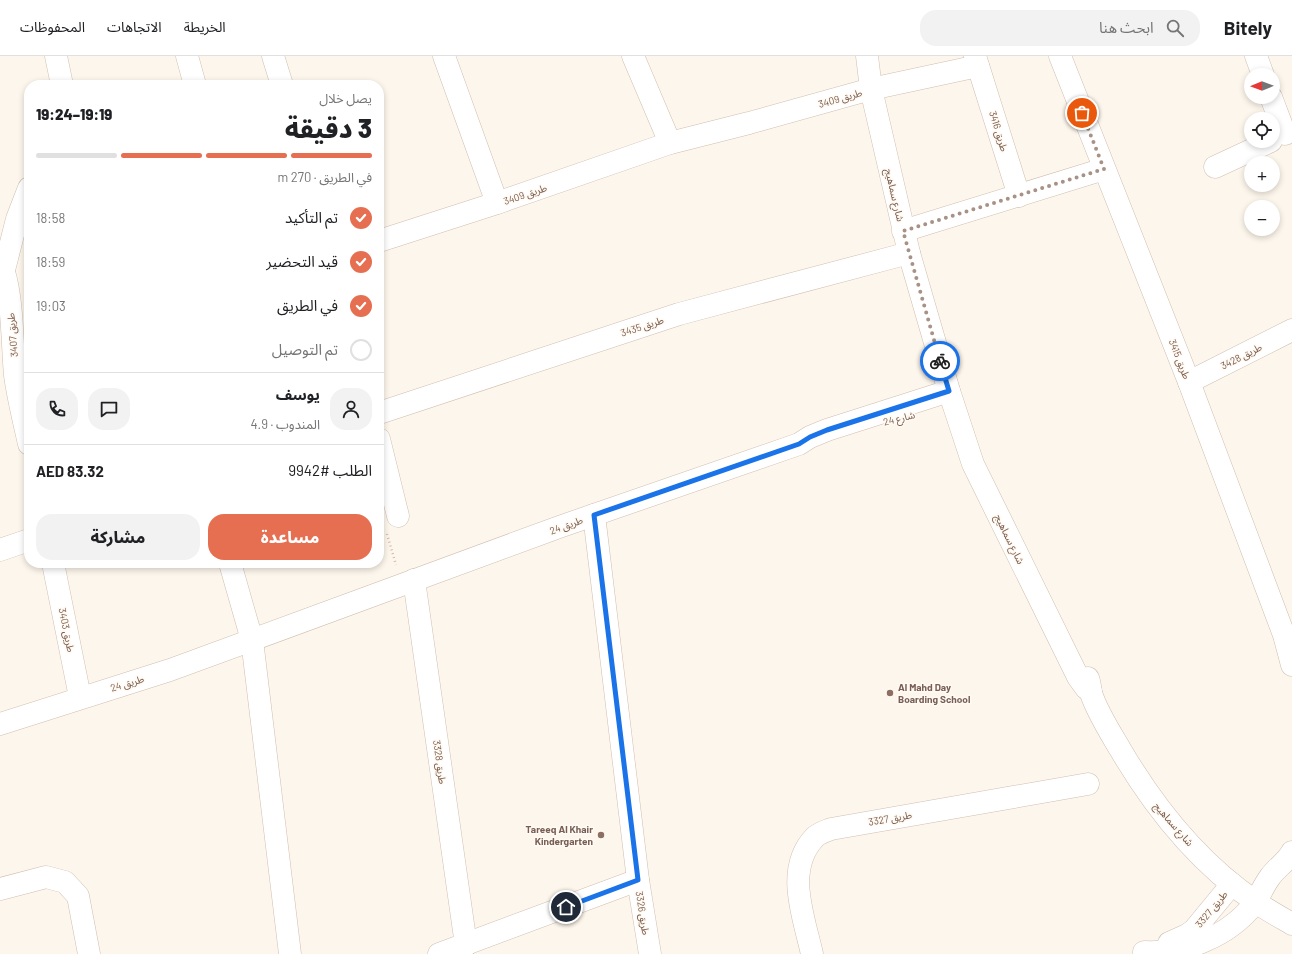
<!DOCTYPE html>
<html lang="ar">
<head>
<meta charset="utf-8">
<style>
	:root { --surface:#fff; --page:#f2f2f2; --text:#202124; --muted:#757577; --line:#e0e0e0; --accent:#e76f51 }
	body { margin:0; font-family:Barlow,"Noto Sans Arabic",sans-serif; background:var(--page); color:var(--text); direction:rtl; height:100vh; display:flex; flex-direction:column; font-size:15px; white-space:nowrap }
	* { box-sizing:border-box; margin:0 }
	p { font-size:13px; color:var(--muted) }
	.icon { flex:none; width:22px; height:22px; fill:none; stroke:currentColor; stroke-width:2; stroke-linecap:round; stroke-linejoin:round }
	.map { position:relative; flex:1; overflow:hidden; direction:ltr }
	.details { position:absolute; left:24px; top:24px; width:360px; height:488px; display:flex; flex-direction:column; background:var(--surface); border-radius:16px; box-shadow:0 2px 6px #0003; direction:rtl }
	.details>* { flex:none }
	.needle { width:26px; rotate:269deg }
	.controls { position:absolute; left:1244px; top:12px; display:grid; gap:8px }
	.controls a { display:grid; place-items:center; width:36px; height:36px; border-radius:50%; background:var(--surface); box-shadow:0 2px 6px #0003; font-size:20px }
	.pin { position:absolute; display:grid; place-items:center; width:34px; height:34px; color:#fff; margin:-17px; border:2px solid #fff; border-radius:50%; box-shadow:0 1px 4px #0007 }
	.courier { position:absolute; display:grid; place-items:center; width:40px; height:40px; margin:-20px; border:3px solid #1a73e8; border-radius:50%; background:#fff; color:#222; box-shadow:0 1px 5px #0007 }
	.overview em { font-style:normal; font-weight:800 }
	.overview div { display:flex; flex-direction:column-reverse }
	.overview { display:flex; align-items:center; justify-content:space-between; height:68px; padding:0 12px }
	h1 { font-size:26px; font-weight:800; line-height:30px }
	.bar { display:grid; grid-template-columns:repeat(4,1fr); gap:6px 4px; align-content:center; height:48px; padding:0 12px }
	.bar i { height:5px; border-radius:3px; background:var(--line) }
	.bar .current { background:var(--accent) }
	.bar p { grid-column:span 4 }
	.line { display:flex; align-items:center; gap:10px; padding:0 12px; border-top:1px solid var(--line) }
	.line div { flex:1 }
	.round { display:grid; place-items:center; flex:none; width:42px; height:42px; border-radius:16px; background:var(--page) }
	ol { padding:0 12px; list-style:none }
	li { display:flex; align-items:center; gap:12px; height:44px }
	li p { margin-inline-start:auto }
	li .icon { padding:4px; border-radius:50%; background:var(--accent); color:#fff; stroke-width:4 }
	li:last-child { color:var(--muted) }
	li i { width:22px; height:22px; border:2px solid var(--line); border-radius:50% }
	.primary-button { display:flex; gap:8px; margin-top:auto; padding:8px 12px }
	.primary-button a { flex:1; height:46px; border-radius:16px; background:var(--accent); color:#fff; font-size:16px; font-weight:800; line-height:46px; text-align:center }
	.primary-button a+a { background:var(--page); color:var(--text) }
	header { display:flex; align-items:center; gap:24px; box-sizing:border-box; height:56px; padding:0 20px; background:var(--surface); border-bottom:1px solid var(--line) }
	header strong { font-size:19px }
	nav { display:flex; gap:22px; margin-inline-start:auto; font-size:14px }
	.search { width:280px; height:36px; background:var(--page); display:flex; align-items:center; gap:10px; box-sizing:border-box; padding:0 14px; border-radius:16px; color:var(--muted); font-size:15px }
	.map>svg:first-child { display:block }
</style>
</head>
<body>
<header>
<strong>Bitely</strong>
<div class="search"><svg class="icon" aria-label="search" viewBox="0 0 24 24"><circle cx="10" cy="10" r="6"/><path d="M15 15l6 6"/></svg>ابحث هنا</div>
<nav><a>الخريطة</a><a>الاتجاهات</a><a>المحفوظات</a></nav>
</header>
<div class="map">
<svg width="1292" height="898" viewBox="0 0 1292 898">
	<rect width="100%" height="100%" fill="#fdf6ec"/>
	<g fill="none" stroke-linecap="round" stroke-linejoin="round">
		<defs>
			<g id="minor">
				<path d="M56 0 62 29"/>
				<path d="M187 0 195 29"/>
				<path d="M273 0 282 29"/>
				<path d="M444 0 497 147"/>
				<path d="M633 0 670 87"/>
				<path d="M867 0 871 33 909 197 949 335 973 408 1078 621 1086 632 1091 636"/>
				<path d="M975 0 1019 140"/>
				<path d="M1060 0 1189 326 1284 579 1292 609"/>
				<path d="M1256 0 1263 19"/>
				<path d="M1271 41 1285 78"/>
				<path d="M1215 111 1271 85"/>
				<path d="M903 175 1104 113"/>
				<path d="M379 185 497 147 670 87 749 67 871 33 978 10"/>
				<path d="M0 206C13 231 12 289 15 319 18 342 24 365 29 388"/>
				<path d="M4 214 17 163 29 132"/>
				<path d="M1189 326 1292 274"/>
				<path d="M379 357 679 258 909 197"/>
				<path d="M379 383 398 460"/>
				<path d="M594 459 638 824 650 898"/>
				<path d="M0 494 29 484"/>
				<path d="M53 507 80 641"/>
				<path d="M230 507 252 584 290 898"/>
				<path d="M414 524 466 889"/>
				<path d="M1088 622C1090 627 1090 632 1091 637 1097 656 1110 676 1120 693 1154 751 1200 808 1256 846 1267 854 1280 861 1292 868"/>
				<path d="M0 668 170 614 562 470 799 388 810 381 827 374 949 335"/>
				<path d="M0 833 46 821 65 826 78 840 89 898"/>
				<path d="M1169 887 1187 879 1194 874 1232 828"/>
				<path d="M1144 896C1185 898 1229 880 1254 848 1260 839 1264 829 1270 821 1276 812 1287 806 1292 796"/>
				<path d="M439 898 638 824"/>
				<path d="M812 898C804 861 784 813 815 781 819 777 826 775 831 773L1088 728"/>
			</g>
		</defs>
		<!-- minor casing -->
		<use href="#minor" stroke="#d1beb0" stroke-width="23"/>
		<!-- path -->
		<path stroke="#d9b8a5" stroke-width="2.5" stroke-dasharray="1 3" stroke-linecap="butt" d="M387 478 396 509"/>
		<!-- minor -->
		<use href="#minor" stroke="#fff" stroke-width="22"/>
	</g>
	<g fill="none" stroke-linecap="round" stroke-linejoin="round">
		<!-- done -->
		<path stroke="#a89285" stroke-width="4" stroke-dasharray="0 7.2" d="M940 305 903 175 1104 113 1082 57"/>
		<!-- route -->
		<path stroke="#1a73e8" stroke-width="5" d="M566 851 638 824 594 459 799 388 810 381 827 374 949 335 940 305"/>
	</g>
	<!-- markers -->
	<g fill="#8d6e63" stroke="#fffaf3" stroke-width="1.5">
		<circle cx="890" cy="637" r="4"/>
		<circle cx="601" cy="779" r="4"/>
	</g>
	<g text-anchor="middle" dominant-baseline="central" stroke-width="3" stroke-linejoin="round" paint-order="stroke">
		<!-- street labels -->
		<g font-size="10" fill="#7a5c4d" stroke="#fffaf3">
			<text transform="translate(840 42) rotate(-16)">طريق 3409</text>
			<text transform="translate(999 75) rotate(73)">طريق 3416</text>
			<text transform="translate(525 138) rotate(-19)">طريق 3409</text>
			<text transform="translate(895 139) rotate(77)">شارع سماهيج</text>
			<text transform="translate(642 270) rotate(-18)">طريق 3435</text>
			<text transform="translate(12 279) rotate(-95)">طريق 3407</text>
			<text transform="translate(1241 300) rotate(-27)">طريق 3428</text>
			<text transform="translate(1180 303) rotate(68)">طريق 3415</text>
			<text transform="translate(899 362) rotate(-14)">شارع 24</text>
			<text transform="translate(566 469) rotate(-20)">طريق 24</text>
			<text transform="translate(1010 483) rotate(64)">شارع سماهيج</text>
			<text transform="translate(67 574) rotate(78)">طريق 3403</text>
			<text transform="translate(127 627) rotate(-17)">طريق 24</text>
			<text transform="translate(440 706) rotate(82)">طريق 3328</text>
			<text transform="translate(890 762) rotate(-10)">طريق 3327</text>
			<text transform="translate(1174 768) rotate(49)">شارع سماهيج</text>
			<text transform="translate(1211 853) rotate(-51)">طريق 3327</text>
			<text transform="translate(643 857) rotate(81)">طريق 3326</text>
		</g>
		<!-- education labels -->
		<g font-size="10" font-weight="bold" fill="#785e54" stroke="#fffaf3" text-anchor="start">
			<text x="898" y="631">Al Mahd Day<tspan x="898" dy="12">Boarding School</tspan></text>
			<text x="593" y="773" text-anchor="end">Tareeq Al Khair<tspan x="593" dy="12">Kindergarten</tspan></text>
		</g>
	</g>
</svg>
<div class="controls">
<a><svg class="needle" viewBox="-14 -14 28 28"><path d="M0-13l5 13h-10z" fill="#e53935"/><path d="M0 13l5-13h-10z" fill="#757577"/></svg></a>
<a><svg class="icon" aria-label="locate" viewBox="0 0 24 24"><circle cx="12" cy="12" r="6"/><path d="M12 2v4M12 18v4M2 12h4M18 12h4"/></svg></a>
<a>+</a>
<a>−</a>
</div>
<div class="pin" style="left:1082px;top:57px;background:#ea580c"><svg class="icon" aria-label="bag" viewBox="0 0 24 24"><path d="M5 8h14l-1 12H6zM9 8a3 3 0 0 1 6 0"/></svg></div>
<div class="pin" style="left:566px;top:851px;background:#1f2937"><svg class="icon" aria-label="home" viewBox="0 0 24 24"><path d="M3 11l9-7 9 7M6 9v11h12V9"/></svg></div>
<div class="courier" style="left:940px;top:305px"><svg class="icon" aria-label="bike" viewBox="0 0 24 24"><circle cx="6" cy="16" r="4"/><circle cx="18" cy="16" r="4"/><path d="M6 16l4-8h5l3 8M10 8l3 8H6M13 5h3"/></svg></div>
<section class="details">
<div class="overview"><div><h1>3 دقيقة</h1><p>يصل خلال</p></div><em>19:19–19:24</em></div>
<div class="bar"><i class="current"></i><i class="current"></i><i class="current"></i><i></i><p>في الطريق · 270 m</p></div>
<ol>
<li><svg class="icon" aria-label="check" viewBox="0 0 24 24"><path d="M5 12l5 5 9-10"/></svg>تم التأكيد<p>18:58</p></li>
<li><svg class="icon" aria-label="check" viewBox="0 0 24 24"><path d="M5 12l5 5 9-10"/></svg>قيد التحضير<p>18:59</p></li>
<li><svg class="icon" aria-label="check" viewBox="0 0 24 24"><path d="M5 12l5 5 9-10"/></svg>في الطريق<p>19:03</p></li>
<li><i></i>تم التوصيل</li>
</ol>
<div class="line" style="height:72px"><a class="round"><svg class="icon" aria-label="person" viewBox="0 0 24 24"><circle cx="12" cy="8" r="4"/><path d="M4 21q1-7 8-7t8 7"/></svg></a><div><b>يوسف</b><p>المندوب · 4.9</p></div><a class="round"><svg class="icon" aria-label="chat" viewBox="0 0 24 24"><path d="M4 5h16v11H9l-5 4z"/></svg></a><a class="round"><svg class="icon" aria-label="phone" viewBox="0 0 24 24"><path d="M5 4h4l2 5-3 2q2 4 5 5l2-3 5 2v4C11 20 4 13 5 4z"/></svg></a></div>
<div class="line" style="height:52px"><div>الطلب #9942</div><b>AED 83.32</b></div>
<div class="primary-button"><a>مساعدة</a><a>مشاركة</a></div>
</section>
</div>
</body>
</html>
